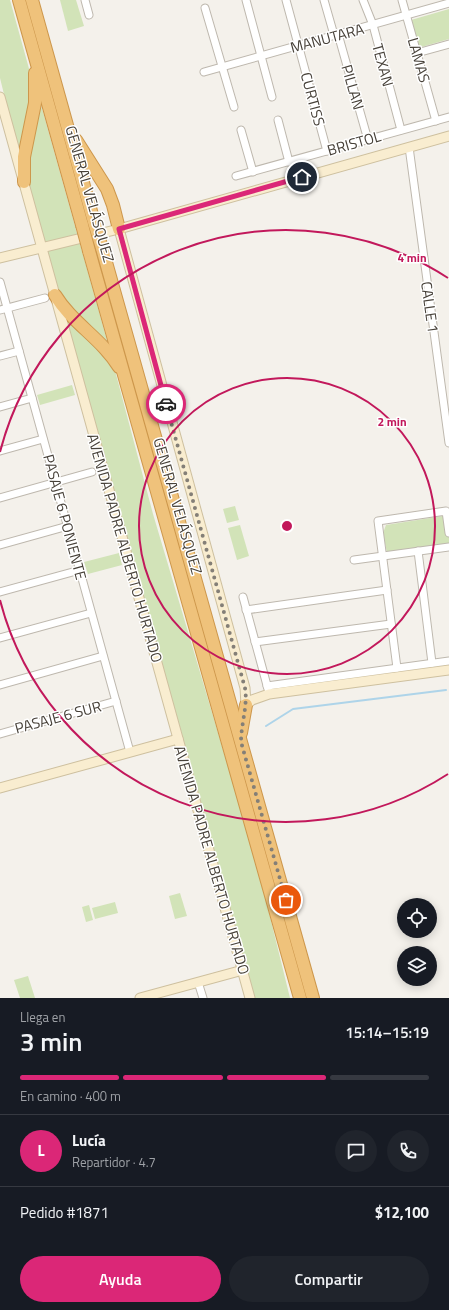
<!DOCTYPE html>
<html lang="es">
<head>
<meta charset="utf-8">
<style>
	:root { --surface:#171b24; --page:#20242c; --text:#f1f3f6; --muted:#9ea1a6; --line:#363941; --accent:#db2777 }
	body { margin:0; font-family:"Titillium Web",sans-serif; background:var(--page); color:var(--text); height:100vh; display:flex; flex-direction:column; font-size:15px; white-space:nowrap }
	* { box-sizing:border-box; margin:0 }
	p { font-size:13px; color:var(--muted) }
	.icon { flex:none; width:22px; height:22px; fill:none; stroke:currentColor; stroke-width:2; stroke-linecap:round; stroke-linejoin:round }
	.map { position:relative; height:998px; overflow:hidden }
	.sheet { display:flex; flex-direction:column; background:var(--surface); flex:1 }
	.sheet>* { flex:none }
	.tools { position:absolute; left:397px; top:898px; display:grid; gap:8px }
	.tools a { display:grid; place-items:center; width:40px; height:40px; border-radius:50%; background:var(--surface); box-shadow:0 2px 10px #0003; font-size:20px }
	.pin { position:absolute; display:grid; place-items:center; width:34px; height:34px; color:#fff; margin:-17px; border:2px solid #fff; border-radius:50%; box-shadow:0 1px 4px #0007 }
	.courier { position:absolute; display:grid; place-items:center; width:40px; height:40px; margin:-20px; border:3px solid #db2777; border-radius:50%; background:#fff; color:#222; box-shadow:0 1px 5px #0007 }
	.overview em { font-style:normal; font-weight:600 }
	.overview div { display:flex; flex-direction:column-reverse }
	.overview { display:flex; align-items:center; justify-content:space-between; height:68px; padding:0 20px }
	h1 { font-size:26px; font-weight:600; line-height:30px }
	.bar { display:grid; grid-template-columns:repeat(4,1fr); gap:6px 4px; align-content:center; height:48px; padding:0 20px }
	.bar i { height:5px; border-radius:3px; background:var(--line) }
	.bar .selected { background:var(--accent) }
	.bar p { grid-column:span 4 }
	.line { display:flex; align-items:center; gap:10px; padding:0 20px; border-top:1px solid var(--line) }
	.line div { flex:1 }
	.round { display:grid; place-items:center; flex:none; width:42px; height:42px; border-radius:21px; background:var(--page) }
	.button { display:flex; gap:8px; margin-top:auto; padding:8px 20px }
	.button a { flex:1; height:46px; border-radius:24px; background:var(--accent); color:#fff; font-size:16px; font-weight:600; line-height:46px; text-align:center }
	.button a+a { background:var(--page); color:var(--text) }
	.map>svg:first-child { display:block }
</style>
</head>
<body>
<div class="map">
<svg width="449" height="998" viewBox="0 0 449 998">
	<rect width="100%" height="100%" fill="#f4f1eb"/>
	<!-- green -->
	<g fill="#d2e3b8">
		<path d="M0 0H10L33 83 43 112 108 344 153 514 257 864 290 998H254L200 798 21 163 0 78Z"/>
		<path d="M60 0H76L84 26 68 31Z"/>
		<path d="M449 9V39L418 48 411 20Z"/>
		<path d="M72 385 75 395 40 405 37 395Z"/>
		<path d="M235 506 239 520 227 523 223 509Z"/>
		<path d="M449 515V544L387 553 383 533 386 525Z"/>
		<path d="M240 525 249 556 237 560 228 528Z"/>
		<path d="M119 553 122 565 88 574 84 562Z"/>
		<path d="M180 893 187 916 175 919 169 896Z"/>
		<path d="M115 902 118 913 95 919 92 908Z"/>
		<path d="M89 905 93 920 86 922 82 907Z"/>
		<path d="M28 976 35 998H20L14 980Z"/>
	</g>
	<g fill="none" stroke-linecap="round" stroke-linejoin="round">
		<!-- stream -->
		<path stroke="#aed4e9" stroke-width="2" d="M266 726 293 709 446 690"/>
		<defs>
			<g id="street">
				<path d="M85 0 89 15"/>
				<path d="M246 0 272 97"/>
				<path d="M286 0 327 151"/>
				<path d="M324 0 334 35"/>
				<path d="M363 0 373 25 401 130"/>
				<path d="M402 0 436 121"/>
				<path d="M205 8 234 107"/>
				<path d="M338 34 368 140"/>
				<path d="M417 53 449 44"/>
				<path d="M204 72 449 3"/>
				<path d="M278 120 289 162"/>
				<path d="M241 130 253 172"/>
				<path d="M409 147 449 443"/>
				<path d="M236 176 449 117"/>
				<path d="M0 282 130 752"/>
				<path d="M0 310 45 298"/>
				<path d="M0 356 19 351"/>
				<path d="M0 407 32 398"/>
				<path d="M0 451 43 439"/>
				<path d="M0 498 92 472"/>
				<path d="M0 545 68 526"/>
				<path d="M418 551 432 663"/>
				<path d="M354 560 449 547"/>
				<path d="M0 592 80 570"/>
				<path d="M243 597 268 689"/>
				<path d="M246 610 387 590"/>
				<path d="M0 638 91 613"/>
				<path d="M255 642 391 624"/>
				<path d="M397 668 378 521 446 511 449 533"/>
				<path d="M0 685 103 656"/>
				<path d="M267 686 449 661"/>
				<path d="M0 734 116 701"/>
				<path d="M198 982 203 998"/>
			</g>
			<g id="secondary">
				<path d="M0 97 250 998"/>
				<path d="M119 229 245 688 246 705"/>
				<path d="M0 258 119 229 449 136"/>
				<path d="M246 705 252 700 269 694 449 670"/>
				<path d="M0 788 178 739"/>
				<path d="M140 998 243 970"/>
			</g>
			<g id="highway">
				<path d="M19 0 82 225"/>
				<path d="M32 0 94 222"/>
				<path d="M76 140 107 189 113 205 119 229"/>
				<path d="M24 182V157L35 103V73"/>
				<path d="M102 248 313 998"/>
				<path d="M89 251 300 998"/>
				<path d="M55 295C72 323 102 339 119 367"/>
				<path d="M241 733 246 705"/>
			</g>
		</defs>
		<!-- street casing -->
		<use href="#street" stroke="#beb8ae" stroke-width="9"/>
		<!-- secondary casing -->
		<use href="#secondary" stroke="#cec09f" stroke-width="11"/>
		<!-- highway casing -->
		<use href="#highway" stroke="#cd974c" stroke-width="14"/>
		<!-- street -->
		<use href="#street" stroke="#fff" stroke-width="7"/>
		<!-- secondary -->
		<use href="#secondary" stroke="#f9edd0" stroke-width="9"/>
		<!-- highway -->
		<use href="#highway" stroke="#efc27b" stroke-width="12"/>
		<defs>
			<g id="highway-bridge">
				<path d="M94 222 102 248"/>
				<path d="M82 225 89 251"/>
			</g>
		</defs>
		<!-- highway-bridge casing -->
		<use href="#highway-bridge" stroke="#cd974c" stroke-width="14" stroke-linecap="butt"/>
		<!-- highway-bridge -->
		<use href="#highway-bridge" stroke="#efc27b" stroke-width="12"/>
	</g>
	<g fill="none" stroke-linecap="round" stroke-linejoin="round">
		<!-- done -->
		<path stroke="#847f77" stroke-width="4" stroke-dasharray="0 7.2" d="M166 404 245 688C248 705 241 724 241 742L286 900"/>
		<!-- route -->
		<path stroke="#db2777" stroke-width="5" d="M166 404 119 229 302 177"/>
	</g>
	<!-- distance rings -->
	<g fill="none" stroke="#c2185b" stroke-width="2">
		<circle cx="287" cy="526" r="148"/>
		<path d="M448 774A296 296 0 0 1 0 600M0 452A296 296 0 0 1 448 278"/>
	</g>
	<g text-anchor="middle" dominant-baseline="central" stroke-width="3" stroke-linejoin="round" paint-order="stroke">
		<!-- street labels -->
		<g font-size="15" fill="#474139" stroke="#fff">
			<text transform="translate(327 38) rotate(-15)">MANUTARA</text>
			<text transform="translate(419 60) rotate(74)">LAMAS</text>
			<text transform="translate(383 65) rotate(75)">TEXAN</text>
			<text transform="translate(353 87) rotate(74)">PILLAN</text>
			<text transform="translate(313 99) rotate(75)">CURTISS</text>
			<text transform="translate(354 143) rotate(-16)">BRISTOL</text>
			<text transform="translate(90 194) rotate(74)">GENERAL VELÁSQUEZ</text>
			<text transform="translate(430 307) rotate(82)">CALLE 1</text>
			<text transform="translate(178 506) rotate(74)">GENERAL VELÁSQUEZ</text>
			<text transform="translate(65 517) rotate(75)">PASAJE 6 PONIENTE</text>
			<text transform="translate(125 548) rotate(74)">AVENIDA PADRE ALBERTO HURTADO</text>
			<text transform="translate(58 717) rotate(-15)">PASAJE 6 SUR</text>
			<text transform="translate(212 860) rotate(74)">AVENIDA PADRE ALBERTO HURTADO</text>
		</g>
	</g>
	<circle cx="287" cy="526" r="6" fill="#c2185b" stroke="#fff" stroke-width="2"/>
	<g font-size="12" text-anchor="middle" font-weight="bold" fill="#c2185b" stroke="#fff" stroke-width="3" stroke-linejoin="round" paint-order="stroke">
		<text x="412" y="262">4 min</text>
		<text x="392" y="426">2 min</text>
	</g>
</svg>
<div class="tools">
<a><svg class="icon" aria-label="locate" viewBox="0 0 24 24"><circle cx="12" cy="12" r="6"/><path d="M12 2v4M12 18v4M2 12h4M18 12h4"/></svg></a>
<a><svg class="icon" aria-label="layers" viewBox="0 0 24 24"><path d="M12 4l9 5-9 5-9-5zM3 14l9 5 9-5"/></svg></a>
</div>
<div class="pin" style="left:286px;top:900px;background:#ea580c"><svg class="icon" aria-label="bag" viewBox="0 0 24 24"><path d="M5 8h14l-1 12H6zM9 8a3 3 0 0 1 6 0"/></svg></div>
<div class="pin" style="left:302px;top:177px;background:#1f2937"><svg class="icon" aria-label="home" viewBox="0 0 24 24"><path d="M3 11l9-7 9 7M6 9v11h12V9"/></svg></div>
<div class="courier" style="left:166px;top:404px"><svg class="icon" aria-label="car" viewBox="0 0 24 24"><path d="M5 17H2v-5l4-1 3-4h7l3 4 3 1v5h-3M9 17h6M6 11h13"/><circle cx="7" cy="17" r="2"/><circle cx="17" cy="17" r="2"/></svg></div>
</div>
<section class="sheet">
<div class="overview"><div><h1>3 min</h1><p>Llega en</p></div><em>15:14–15:19</em></div>
<div class="bar"><i class="selected"></i><i class="selected"></i><i class="selected"></i><i></i><p>En camino · 400 m</p></div>
<div class="line" style="height:72px"><b class="round" style="background:var(--accent);color:#fff">L</b><div><b>Lucía</b><p>Repartidor · 4.7</p></div><a class="round"><svg class="icon" aria-label="chat" viewBox="0 0 24 24"><path d="M4 5h16v11H9l-5 4z"/></svg></a><a class="round"><svg class="icon" aria-label="phone" viewBox="0 0 24 24"><path d="M5 4h4l2 5-3 2q2 4 5 5l2-3 5 2v4C11 20 4 13 5 4z"/></svg></a></div>
<div class="line" style="height:52px"><div>Pedido #1871</div><b>$12,100</b></div>
<div class="button"><a>Ayuda</a><a>Compartir</a></div>
</section>
</body>
</html>
